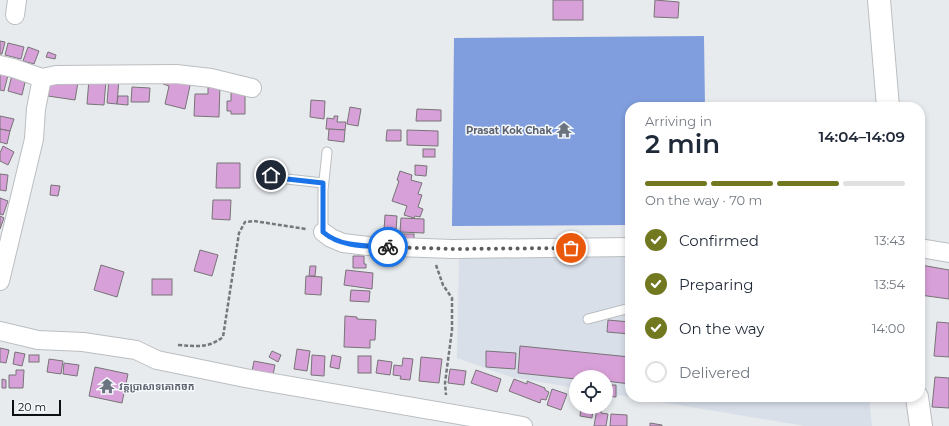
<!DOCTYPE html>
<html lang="en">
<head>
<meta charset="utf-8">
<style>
	:root { --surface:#fff; --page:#f2f2f3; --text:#1f2937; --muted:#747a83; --line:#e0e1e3; --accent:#727820 }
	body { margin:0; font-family:Montserrat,"Noto Sans Khmer",sans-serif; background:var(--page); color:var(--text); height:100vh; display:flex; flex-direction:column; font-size:15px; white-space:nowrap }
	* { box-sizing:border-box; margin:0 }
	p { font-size:13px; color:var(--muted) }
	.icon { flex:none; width:22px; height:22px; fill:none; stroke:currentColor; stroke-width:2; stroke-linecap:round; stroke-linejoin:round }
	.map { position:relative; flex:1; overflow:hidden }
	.sheet { position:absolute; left:625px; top:102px; width:300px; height:300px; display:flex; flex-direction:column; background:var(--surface); border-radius:16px; box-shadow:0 2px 6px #0003 }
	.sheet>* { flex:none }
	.tools { position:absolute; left:569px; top:370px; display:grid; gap:8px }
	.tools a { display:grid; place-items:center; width:44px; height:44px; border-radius:50%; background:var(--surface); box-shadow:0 2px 6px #0003; font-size:20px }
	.scale { position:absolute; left:12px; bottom:10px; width:49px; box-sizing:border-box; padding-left:4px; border:2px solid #0e0f10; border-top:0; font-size:11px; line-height:14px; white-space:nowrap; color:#0e0f10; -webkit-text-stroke:3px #f5f8fb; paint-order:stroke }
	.pin { position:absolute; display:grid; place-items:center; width:34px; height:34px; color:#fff; margin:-17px; border:2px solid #fff; border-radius:50%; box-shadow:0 1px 4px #0007 }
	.courier { position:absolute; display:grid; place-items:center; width:40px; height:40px; margin:-20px; border:3px solid #1a73e8; border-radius:50%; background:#fff; color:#222; box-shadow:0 1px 5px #0007 }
	.headline em { font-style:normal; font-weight:600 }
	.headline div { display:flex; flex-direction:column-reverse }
	.headline { display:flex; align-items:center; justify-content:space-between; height:68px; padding:0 20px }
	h1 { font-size:26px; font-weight:600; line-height:30px }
	.bar { display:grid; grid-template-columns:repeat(4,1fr); gap:6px 4px; align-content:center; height:48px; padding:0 20px }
	.bar i { height:5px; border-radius:3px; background:var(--line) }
	.bar .active { background:var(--accent) }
	.bar p { grid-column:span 4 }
	ol { padding:0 20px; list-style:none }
	li { display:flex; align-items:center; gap:12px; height:44px }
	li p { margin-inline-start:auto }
	li .icon { padding:4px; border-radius:50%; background:var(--accent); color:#fff; stroke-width:4 }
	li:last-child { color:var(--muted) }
	li i { width:22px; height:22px; border:2px solid var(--line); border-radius:50% }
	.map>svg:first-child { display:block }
</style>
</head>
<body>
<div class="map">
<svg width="949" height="426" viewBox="0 0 949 426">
	<rect width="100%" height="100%" fill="#e8ebee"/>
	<!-- built -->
	<g fill="#d8dfe9">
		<path d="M630 251V397L606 393V377H576V388L511 377 457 358 459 256Z"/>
		<path d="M631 397H869L872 426H805Z"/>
	</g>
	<!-- water -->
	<path fill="#809ede" d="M704 36 705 107H630V225L452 226 454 38Z"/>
	<!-- building -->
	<g fill="#d8a0d8" stroke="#777477">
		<rect x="553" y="0" width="30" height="20"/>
		<path d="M655 0 679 2 678 18 654 17Z"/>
		<path d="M0 41 5 42 2 54H0Z"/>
		<path d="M8 43 24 47 21 59 5 55Z"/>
		<path d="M28 47 39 51 34 64 23 61Z"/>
		<path d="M48 52 56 55 55 59 46 57Z"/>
		<path d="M0 68 9 71 4 91 0 90Z"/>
		<path d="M12 75 26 78 22 95 8 91Z"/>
		<path d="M165 76 191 81 185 109 165 104 169 86 163 84Z"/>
		<path d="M51 78 78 82 75 100 48 96Z"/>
		<path d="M109 78 119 79 117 104 107 103Z"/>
		<path d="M89 79 106 81 104 105 87 104Z"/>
		<path d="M208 82 220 83 219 117 194 116 195 94H208Z"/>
		<path d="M132 87 150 88 149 102H131Z"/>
		<path d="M231 88H245V114H231V111H227V101H231Z"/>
		<path d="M118 96H128V105L117 104Z"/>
		<path d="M311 100 325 101 324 119 310 117Z"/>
		<path d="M350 107 361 109 358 126 347 124Z"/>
		<path d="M417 109 441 110V121H416Z"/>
		<path d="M0 116 14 119 10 131 0 129Z"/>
		<path d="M334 116H338L337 122H346L345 130 326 129 327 118 334 119Z"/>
		<path d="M0 129 10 131 7 144 0 142Z"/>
		<path d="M329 129 345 130 344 142 328 140Z"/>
		<path d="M387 130H401V141H386Z"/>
		<path d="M407 130 438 131V146L407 145Z"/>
		<path d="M3 146 14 152 8 165 0 161V153Z"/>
		<rect x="423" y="149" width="12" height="8"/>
		<path d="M217 163H240V188H216Z"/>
		<path d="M415 165 427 166 426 176 415 175Z"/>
		<path d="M400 171 412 175 411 180 422 183 418 194 422 195 418 207 423 209 420 217 415 216 414 218 404 215 407 206 392 201 399 181 397 180Z"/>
		<path d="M0 174 8 175 6 191 0 190Z"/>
		<path d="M51 185 60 186 58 196 50 195Z"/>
		<path d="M0 198 8 201 3 215 0 214Z"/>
		<path d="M213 200H231L230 220 212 219Z"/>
		<path d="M385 215 397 216 396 231 384 230Z"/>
		<path d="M0 216 4 218 0 229Z"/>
		<path d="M401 218 424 219V233L400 232Z"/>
		<rect x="394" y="234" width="20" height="11"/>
		<path d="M200 250 218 255 212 276 194 271Z"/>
		<path d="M380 251 394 253 393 266 379 264Z"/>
		<path d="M353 256H364V264H366V268H353Z"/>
		<path d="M101 265 124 272 117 297 94 290Z"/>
		<path d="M921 265 949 270V299L920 295Z"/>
		<path d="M310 266H316L315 276H309Z"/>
		<path d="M346 270 373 273 372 289 344 285Z"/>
		<path d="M306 276 322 277 321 295 305 294Z"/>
		<rect x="152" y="279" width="20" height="16"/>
		<path d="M351 290 370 291 369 302 350 301Z"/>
		<path d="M345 316 357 317V319L376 320 375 340H370V348L344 347Z"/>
		<path d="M608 320 630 322V334L607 332Z"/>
		<path d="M937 322 949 323V357L934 356Z"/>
		<path d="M520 346 630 357V384L606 381V377H576V379L518 373Z"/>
		<path d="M0 348 9 350 6 363 0 362Z"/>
		<path d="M297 349 310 351 307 371 294 369Z"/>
		<path d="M272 351 281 355 278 362 269 357Z"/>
		<path d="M486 351 516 353 515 369 486 367Z"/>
		<path d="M15 352 25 354 22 366 13 364Z"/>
		<rect x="29" y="355" width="10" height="7"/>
		<path d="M312 355 325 356 324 376 311 375Z"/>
		<path d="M332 355 341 357 339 369 330 367Z"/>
		<rect x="358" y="356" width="13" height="17"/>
		<path d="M421 357 442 359 439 383 419 381Z"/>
		<path d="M403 358 413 359 410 380 400 379 401 376 393 375 394 365 402 366Z"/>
		<path d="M49 359 63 361 61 374 47 372Z"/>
		<path d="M378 360 392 362 390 375 376 373Z"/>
		<path d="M254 361 275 365 272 380 251 376Z"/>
		<path d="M64 363 79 365 77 376 63 374Z"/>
		<path d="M95 367 128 374 122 403 89 396Z"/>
		<path d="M450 369 466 371 464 385 448 383Z"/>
		<path d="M16 370H24L23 388H9V375H16Z"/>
		<path d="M476 370 501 379 497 392 471 383Z"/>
		<path d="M935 377 949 378V408L932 407Z"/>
		<path d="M2 379 6 380V388H2Z"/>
		<path d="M514 379 527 384V381L545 388V390L549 392 546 400 541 399 540 403 509 391Z"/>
		<path d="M606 385H616V397L606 396Z"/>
		<path d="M552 389 567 394 561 410 547 405Z"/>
		<path d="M772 397H797L796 399Z"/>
		<path d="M581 407H593L592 418 580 416Z"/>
		<path d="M597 409H601V413L608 414 606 426H594Z"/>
		<path d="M611 414 627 415V426H610Z"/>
		<path d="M650 423 662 425V426H650Z"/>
	</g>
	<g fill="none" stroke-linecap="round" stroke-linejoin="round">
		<defs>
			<g id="service">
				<path d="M271 175 287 179 323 183"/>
				<path d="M323 232V190L327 152"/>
				<path d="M588 319 630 308"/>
			</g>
			<g id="minor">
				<path d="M15 15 17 0"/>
				<path d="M0 65 13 68 42 78 56 75 176 74 211 78 252 88"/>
				<path d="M323 232 331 238 343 243 368 246 453 249 630 247"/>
				<path d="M920 248 949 253"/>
				<path d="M0 281 34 139 36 109 42 78"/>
				<path d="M0 331 38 340 83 342 136 350 157 360 245 378 523 426"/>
			</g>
			<g id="tertiary">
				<path d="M879 0 888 107"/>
				<path d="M917 397 921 426"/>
			</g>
		</defs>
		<!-- service casing -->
		<use href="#service" stroke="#bbbec1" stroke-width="11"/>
		<!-- minor casing -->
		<use href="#minor" stroke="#bbbec1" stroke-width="20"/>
		<!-- tertiary casing -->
		<use href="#tertiary" stroke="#bbbec1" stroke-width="24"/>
		<!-- path -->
		<g stroke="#757779" stroke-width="2.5" stroke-dasharray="4 2" stroke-linecap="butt">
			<path d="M436 265 443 285 452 298V330L445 383 446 395"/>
			<path d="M178 345C196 346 207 349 223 337L239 233 245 222 254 221 306 229"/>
		</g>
		<!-- service -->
		<use href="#service" stroke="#fff" stroke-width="9"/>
		<!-- minor -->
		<use href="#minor" stroke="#fff" stroke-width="18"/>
		<!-- tertiary -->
		<use href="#tertiary" stroke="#fff" stroke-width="22"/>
	</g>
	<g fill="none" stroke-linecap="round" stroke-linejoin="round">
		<!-- done -->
		<path stroke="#5a5c5e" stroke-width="4" stroke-dasharray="0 7.2" d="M388 247 453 249 571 248"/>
		<!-- route -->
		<path stroke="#1a73e8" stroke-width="5" d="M271 175 287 179 323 183V232C340 247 366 246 388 247"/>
	</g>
	<!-- icons -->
	<defs>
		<symbol id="temple-bare" viewBox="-9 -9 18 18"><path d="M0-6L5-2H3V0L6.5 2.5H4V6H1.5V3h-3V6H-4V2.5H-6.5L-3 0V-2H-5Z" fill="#6b7280" stroke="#f5f8fb" stroke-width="2.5" paint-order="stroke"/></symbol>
	</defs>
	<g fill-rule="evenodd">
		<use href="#temple-bare" x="553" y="119" width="22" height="22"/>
		<use href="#temple-bare" x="96" y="375" width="22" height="22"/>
	</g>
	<g text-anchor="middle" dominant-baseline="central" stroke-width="3" stroke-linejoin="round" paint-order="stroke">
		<!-- worship labels -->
		<g font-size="10" font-weight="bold" fill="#5b616d" stroke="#f5f8fb" text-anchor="end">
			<text x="552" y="130">Prasat Kok Chak</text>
			<text x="119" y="386" text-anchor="start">វត្តប្រាសាទគោកចក</text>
		</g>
	</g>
</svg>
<div class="tools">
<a><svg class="icon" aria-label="locate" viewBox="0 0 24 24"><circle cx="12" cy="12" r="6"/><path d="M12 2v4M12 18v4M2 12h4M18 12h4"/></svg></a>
</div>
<div class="scale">20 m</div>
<div class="pin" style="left:571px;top:248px;background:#ea580c"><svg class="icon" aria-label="bag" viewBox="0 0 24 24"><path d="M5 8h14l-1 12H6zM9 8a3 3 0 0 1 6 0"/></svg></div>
<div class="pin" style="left:271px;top:175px;background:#1f2937"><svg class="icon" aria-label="home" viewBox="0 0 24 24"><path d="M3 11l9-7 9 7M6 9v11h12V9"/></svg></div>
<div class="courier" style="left:388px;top:247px"><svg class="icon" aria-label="bike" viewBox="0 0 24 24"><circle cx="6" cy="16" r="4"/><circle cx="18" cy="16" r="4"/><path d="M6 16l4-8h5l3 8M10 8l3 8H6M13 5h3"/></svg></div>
<section class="sheet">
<div class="headline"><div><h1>2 min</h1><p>Arriving in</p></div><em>14:04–14:09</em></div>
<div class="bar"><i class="active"></i><i class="active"></i><i class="active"></i><i></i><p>On the way · 70 m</p></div>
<ol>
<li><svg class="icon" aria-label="check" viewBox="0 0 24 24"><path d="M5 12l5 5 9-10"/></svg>Confirmed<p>13:43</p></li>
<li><svg class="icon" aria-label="check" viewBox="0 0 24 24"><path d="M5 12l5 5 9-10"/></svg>Preparing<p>13:54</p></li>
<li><svg class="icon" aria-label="check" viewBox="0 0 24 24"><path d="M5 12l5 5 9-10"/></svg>On the way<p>14:00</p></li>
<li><i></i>Delivered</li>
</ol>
</section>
</div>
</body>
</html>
